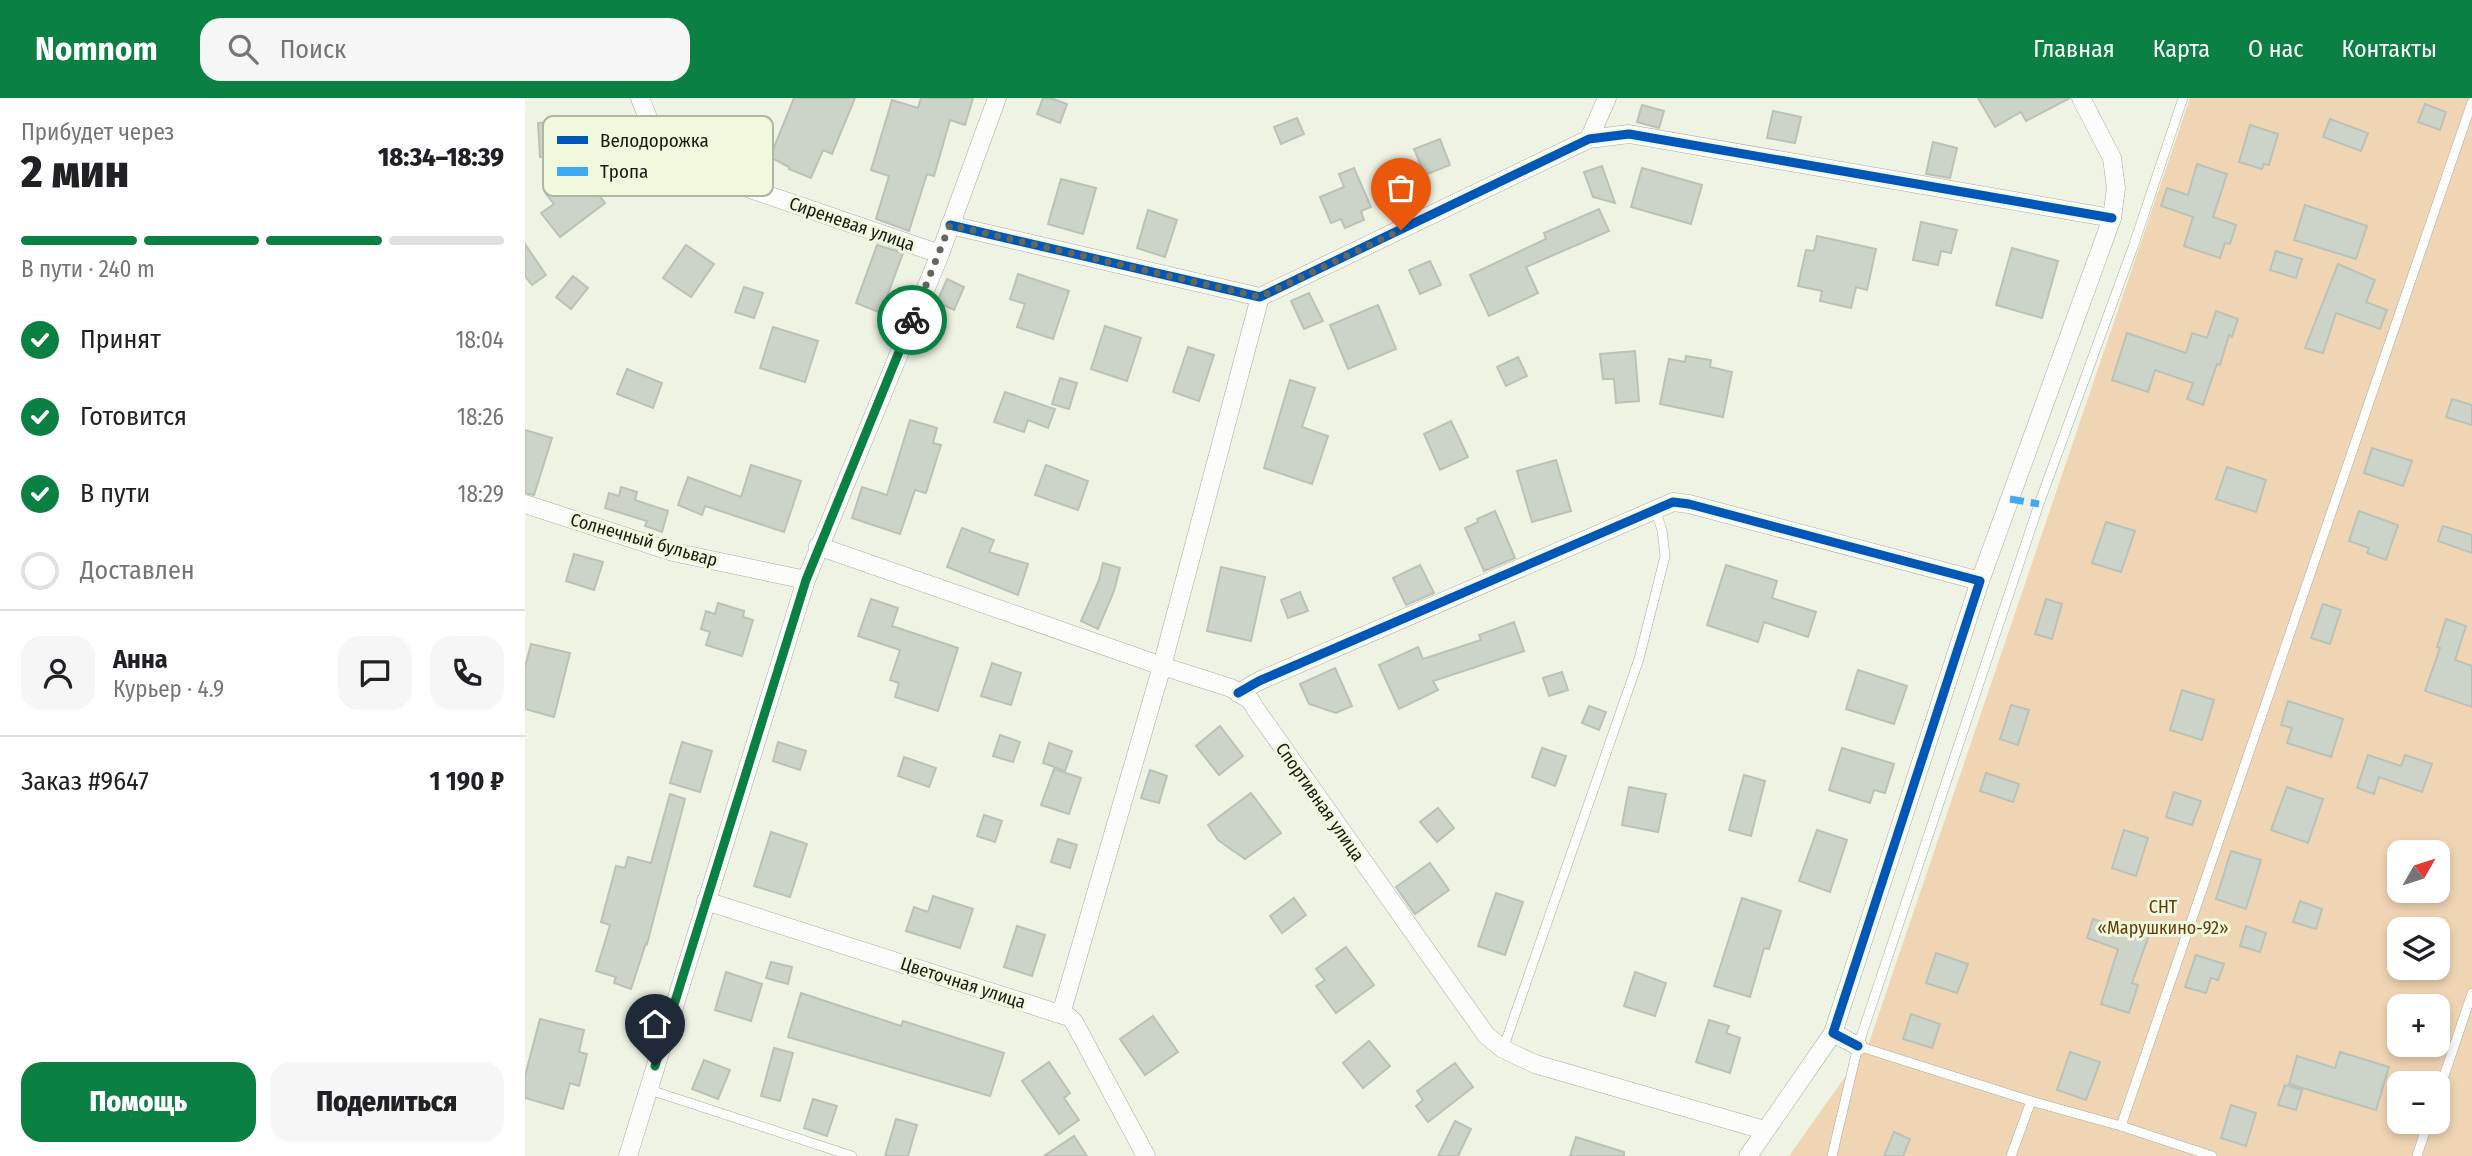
<!DOCTYPE html>
<html lang="ru">
<head>
<meta charset="utf-8">
<style>
	:root { --surface:#fff; --page:#f6f6f6; --text:#202124; --muted:#757577; --line:#e0e0e0; --accent:#0b8043 }
	body { margin:0; font-family:"Fira Sans Condensed",sans-serif; background:var(--page); color:var(--text); height:100vh; display:flex; flex-direction:column; font-size:26px; white-space:nowrap }
	* { box-sizing:border-box; margin:0 }
	p { font-size:23px; color:var(--muted) }
	.icon { flex:none; width:38px; height:38px; fill:none; stroke:currentColor; stroke-width:2; stroke-linecap:round; stroke-linejoin:round }
	.map { position:relative; flex:1; overflow:hidden }
	.panel { display:flex; flex-direction:column; background:var(--surface); width:525px }
	.panel>* { flex:none }
	.needle { width:46px; rotate:51deg }
	.controls { position:absolute; left:1862px; top:742px; display:grid; gap:14px }
	.controls a { display:grid; place-items:center; width:63px; height:63px; border-radius:14px; background:var(--surface); box-shadow:0 4px 10px #0003; font-size:35px }
	.pin { position:absolute; display:grid; place-items:center; width:60px; height:60px; color:#fff; margin:-72px -30px; border-radius:50% 50% 50% 0; rotate:-45deg; box-shadow:0 0 7px #0007 }
	.pin .icon { rotate:45deg }
	.courier { position:absolute; display:grid; place-items:center; width:70px; height:70px; margin:-35px; border:5px solid #0b8043; border-radius:50%; background:#fff; color:#222; box-shadow:0 2px 9px #0007 }
	.head em { font-style:normal; font-weight:800 }
	.head div { display:flex; flex-direction:column-reverse }
	.head { display:flex; align-items:center; justify-content:space-between; height:119px; padding:0 21px }
	h1 { font-size:46px; font-weight:800; line-height:52px }
	.bar { display:grid; grid-template-columns:repeat(4,1fr); gap:10px 7px; align-content:center; height:84px; padding:0 21px }
	.bar i { height:9px; border-radius:5px; background:var(--line) }
	.bar .selected { background:var(--accent) }
	.bar p { grid-column:span 4 }
	.line { display:flex; align-items:center; gap:18px; padding:0 21px; border-top:2px solid var(--line) }
	.line div { flex:1 }
	.round { display:grid; place-items:center; flex:none; width:74px; height:74px; border-radius:21px; background:var(--page) }
	ol { padding:0 21px; list-style:none }
	li { display:flex; align-items:center; gap:21px; height:77px }
	li p { margin-inline-start:auto }
	li .icon { padding:7px; border-radius:50%; background:var(--accent); color:#fff; stroke-width:4 }
	li:last-child { color:var(--muted) }
	li i { width:38px; height:38px; border:4px solid var(--line); border-radius:50% }
	.button { display:flex; gap:14px; margin-top:auto; padding:14px 21px }
	.button a { flex:1; height:80px; border-radius:21px; background:var(--accent); color:#fff; font-size:28px; font-weight:800; line-height:80px; text-align:center }
	.button a+a { background:var(--page); color:var(--text) }
	header { display:flex; align-items:center; gap:42px; box-sizing:border-box; height:98px; padding:0 35px; background:var(--accent); color:#fff }
	header strong { font-size:33px }
	nav { display:flex; gap:38px; margin-inline-start:auto; font-size:24px }
	.search { width:490px; height:63px; background:var(--page); display:flex; align-items:center; gap:18px; box-sizing:border-box; padding:0 24px; border-radius:21px; color:var(--muted); font-size:26px }
	main { display:flex; flex:1; min-height:0 }
	.map>svg:first-child { display:block }
</style>
</head>
<body>
<header>
<strong>Nomnom</strong>
<div class="search"><svg class="icon" aria-label="search" viewBox="0 0 24 24"><circle cx="10" cy="10" r="6"/><path d="M15 15l6 6"/></svg>Поиск</div>
<nav><a>Главная</a><a>Карта</a><a>О нас</a><a>Контакты</a></nav>
</header>
<main>
<section class="panel">
<div class="head"><div><h1>2 мин</h1><p>Прибудет через</p></div><em>18:34–18:39</em></div>
<div class="bar"><i class="selected"></i><i class="selected"></i><i class="selected"></i><i></i><p>В пути · 240 m</p></div>
<ol>
<li><svg class="icon" aria-label="check" viewBox="0 0 24 24"><path d="M5 12l5 5 9-10"/></svg>Принят<p>18:04</p></li>
<li><svg class="icon" aria-label="check" viewBox="0 0 24 24"><path d="M5 12l5 5 9-10"/></svg>Готовится<p>18:26</p></li>
<li><svg class="icon" aria-label="check" viewBox="0 0 24 24"><path d="M5 12l5 5 9-10"/></svg>В пути<p>18:29</p></li>
<li><i></i>Доставлен</li>
</ol>
<div class="line" style="height:126px"><a class="round"><svg class="icon" aria-label="person" viewBox="0 0 24 24"><circle cx="12" cy="8" r="4"/><path d="M4 21q1-7 8-7t8 7"/></svg></a><div><b>Анна</b><p>Курьер · 4.9</p></div><a class="round"><svg class="icon" aria-label="chat" viewBox="0 0 24 24"><path d="M4 5h16v11H9l-5 4z"/></svg></a><a class="round"><svg class="icon" aria-label="phone" viewBox="0 0 24 24"><path d="M5 4h4l2 5-3 2q2 4 5 5l2-3 5 2v4C11 20 4 13 5 4z"/></svg></a></div>
<div class="line" style="height:91px"><div>Заказ #9647</div><b>1 190 ₽</b></div>
<div class="button"><a>Помощь</a><a>Поделиться</a></div>
</section>
<div class="map">
<svg width="1947" height="1058" viewBox="0 0 1947 1058">
	<rect width="100%" height="100%" fill="#eef3e4"/>
	<!-- green -->
	<path fill="#f0d5b4" fill-rule="evenodd" d="M1665 0H1947V1058H1264L1344 945ZM1874 754H1913V793H1874ZM1874 831H1913V870H1874ZM1874 908H1913V947H1874ZM1874 985H1913V1024H1874Z"/>
	<!-- building -->
	<g fill="#ccd3c8" stroke="#bac2b7" stroke-width="2">
		<path d="M269 0H330L307 56 298 52 286 80 264 71V69L245 59Z"/>
		<path d="M396 0H448L440 27 425 22 409 78 402 76 384 133 351 121 364 78 346 72 367 2 393 10Z"/>
		<path d="M518 0H526L542 6 535 25 512 16Z"/>
		<path d="M1453 0H1545L1501 23 1496 14 1470 29Z"/>
		<path d="M1900 6 1921 14 1915 32 1893 24Z"/>
		<path d="M1117 7 1139 13 1134 30 1112 24Z"/>
		<path d="M1248 13 1276 19 1270 45 1242 40Z"/>
		<path d="M772 20 779 36 756 46 749 29Z"/>
		<path d="M1805 21 1843 35 1836 53 1798 39Z"/>
		<path d="M48 23 50 57 15 59 13 25Z"/>
		<path d="M1725 27 1753 36 1744 67 1739 66 1737 71 1714 64Z"/>
		<path d="M101 33 119 66 70 92 80 105 35 139 16 115 29 106 21 96 74 56 57 57Z"/>
		<path d="M915 41 925 67 900 77 889 51Z"/>
		<path d="M1408 44 1432 50 1425 80 1401 76Z"/>
		<path d="M1672 66 1702 76 1688 119 1711 127 1705 146 1700 145 1695 160 1659 148 1668 119 1636 108 1642 90 1663 97Z"/>
		<path d="M1077 68 1090 105 1068 99 1059 74Z"/>
		<path d="M829 70 846 109 836 113 839 122 820 130 816 121 806 125 795 99 819 89 814 76Z"/>
		<path d="M1117 70 1177 87 1166 126 1106 109Z"/>
		<path d="M536 81 571 90 558 136 523 126Z"/>
		<path d="M1780 107 1842 128 1831 161 1769 142Z"/>
		<path d="M1074 111 1084 133 1001 169 1013 195 964 218 945 177 1021 141 1019 135Z"/>
		<path d="M623 112 652 122 640 159 612 150Z"/>
		<path d="M1396 124 1432 132 1426 155 1416 153 1413 167 1388 162Z"/>
		<path d="M1292 138 1351 151 1342 192 1331 189 1326 210 1295 203 1297 193 1273 188 1281 152 1289 153Z"/>
		<path d="M0 146 21 177 7 187 0 178Z"/>
		<path d="M161 147 189 166 166 199 138 180Z"/>
		<path d="M352 147 378 155 356 215 331 205Z"/>
		<path d="M1487 150 1533 163 1517 220 1471 207Z"/>
		<path d="M1751 153 1777 161 1771 180 1745 172Z"/>
		<path d="M905 163 916 187 895 196 884 172Z"/>
		<path d="M1813 166 1850 182 1841 204 1862 212 1855 231 1811 215 1798 255 1780 250Z"/>
		<path d="M493 176 544 193 528 241 492 229 500 206 485 201Z"/>
		<path d="M48 178 63 190 46 211 31 199Z"/>
		<path d="M422 181 439 189 429 212 412 204Z"/>
		<path d="M219 189 238 195 229 220 210 214Z"/>
		<path d="M784 195 798 223 779 231 766 203Z"/>
		<path d="M853 207 871 251 823 271 805 227Z"/>
		<path d="M1691 213 1713 221 1707 239 1704 237 1695 267 1692 266 1678 307 1662 301 1668 285 1630 272 1623 294 1587 282 1602 235 1661 255 1667 235 1682 240Z"/>
		<path d="M580 228 616 240 602 283 566 271Z"/>
		<path d="M248 229 293 243 280 284 235 270Z"/>
		<path d="M663 249 689 257 674 303 648 294Z"/>
		<path d="M1110 253 1114 303 1091 305 1089 281H1078L1075 256Z"/>
		<path d="M1161 258 1186 262 1185 269 1207 274 1198 319 1135 306 1144 261 1160 264Z"/>
		<path d="M993 259 1002 278 981 288 972 269Z"/>
		<path d="M102 271 137 285 128 310 92 296Z"/>
		<path d="M535 280 552 285 544 311 527 306Z"/>
		<path d="M765 282 790 290 777 329 803 338 787 386 739 370Z"/>
		<path d="M480 294 530 311 523 330 503 322 499 334 469 324Z"/>
		<path d="M1927 301 1947 307V327L1921 319Z"/>
		<path d="M385 322 412 330 408 345 416 347 401 395 390 392 375 436 327 420 337 389 362 397Z"/>
		<path d="M926 323 943 359 915 372 899 336Z"/>
		<path d="M0 332 27 340 9 397 0 395Z"/>
		<path d="M1847 350 1887 363 1878 388 1839 375Z"/>
		<path d="M1031 362 1046 413 1007 424 992 373Z"/>
		<path d="M226 367 276 383 259 434 180 408 177 417 153 407 163 379 216 399Z"/>
		<path d="M521 367 563 383 553 412 510 397Z"/>
		<path d="M1702 369 1741 382 1731 414 1691 401Z"/>
		<path d="M96 389 112 394 110 402 143 413 137 434 120 428 122 423 80 410 84 395 94 398Z"/>
		<path d="M970 413 990 460 959 473 940 430 953 424 952 421Z"/>
		<path d="M1834 413 1873 427 1861 462 1842 455 1844 450 1824 443Z"/>
		<path d="M1581 424 1610 433 1596 474 1567 465Z"/>
		<path d="M1918 428 1947 437V455L1913 443Z"/>
		<path d="M437 430 469 442 464 454 503 466 493 497 422 469Z"/>
		<path d="M49 456 78 464 69 492 41 483Z"/>
		<path d="M578 465 595 470 589 493 573 531 556 523 574 482Z"/>
		<path d="M895 467 909 495 881 507 868 480Z"/>
		<path d="M1201 467 1252 483 1247 500 1291 514 1283 539 1239 524 1233 544 1182 527Z"/>
		<path d="M696 469 740 479 726 543 682 533Z"/>
		<path d="M775 494 783 513 763 520 756 502Z"/>
		<path d="M346 501 373 510 367 528 433 550 413 613 370 599 374 585 365 582 375 552 333 538Z"/>
		<path d="M1521 501 1537 506 1527 541 1510 536Z"/>
		<path d="M193 505 219 513 218 519 228 522 217 558 181 547 185 534 176 531 181 513 190 516Z"/>
		<path d="M1798 506 1816 512 1805 546 1786 540Z"/>
		<path d="M1921 521 1941 528 1930 562 1947 568V609L1900 593 1915 550 1912 549Z"/>
		<path d="M989 524 999 553 908 583 913 592 874 611 854 567 893 549 898 561 956 542 954 537Z"/>
		<path d="M6 546 45 555 29 619 0 611V569Z"/>
		<path d="M467 565 496 575 486 607 456 598Z"/>
		<path d="M810 570 827 608 811 615 784 606 775 586Z"/>
		<path d="M1333 572 1382 588 1369 626 1321 611Z"/>
		<path d="M1037 574 1043 592 1024 598 1018 580Z"/>
		<path d="M1657 592 1689 602 1677 642 1645 632Z"/>
		<path d="M1763 603 1818 621 1806 659 1762 645 1767 630 1756 627Z"/>
		<path d="M1486 607 1504 612 1493 647 1475 641Z"/>
		<path d="M1064 608 1081 614 1074 632 1057 625Z"/>
		<path d="M695 628 718 658 694 677 671 648Z"/>
		<path d="M475 637 495 644 488 664 468 658Z"/>
		<path d="M157 644 187 653 175 694 145 685Z"/>
		<path d="M253 644 281 653 275 672 248 663Z"/>
		<path d="M524 645 547 653 540 673 518 665Z"/>
		<path d="M1017 650 1041 658 1030 688 1007 679Z"/>
		<path d="M1317 650 1369 666 1360 695 1349 692 1345 705 1304 692Z"/>
		<path d="M1843 657 1876 668 1880 657 1907 666 1897 694 1854 679 1849 696 1832 690Z"/>
		<path d="M379 659 411 670 404 689 373 678Z"/>
		<path d="M529 671 556 680 544 716 516 707Z"/>
		<path d="M625 672 642 678 634 705 616 700Z"/>
		<path d="M1461 675 1494 686 1488 704 1455 693Z"/>
		<path d="M1219 677 1240 683 1226 738 1204 732Z"/>
		<path d="M1104 689 1141 696 1133 734 1097 727Z"/>
		<path d="M1762 689 1798 701 1783 745 1746 732Z"/>
		<path d="M1649 694 1676 703 1667 727 1641 719Z"/>
		<path d="M726 695 756 735 720 761 693 742 683 727Z"/>
		<path d="M145 696 160 701 122 846 121 845 106 891 89 885 91 879 71 873 85 827 76 824 91 768 100 770 103 759 126 765Z"/>
		<path d="M913 710 929 730 912 744 895 724Z"/>
		<path d="M459 717 477 723 470 744 452 738Z"/>
		<path d="M1292 732 1322 742 1305 794 1274 783Z"/>
		<path d="M1599 732 1623 740 1611 778 1587 770Z"/>
		<path d="M246 734 282 746 265 799 229 788Z"/>
		<path d="M533 741 552 747 545 770 526 764Z"/>
		<path d="M1706 753 1736 762 1721 811 1691 801Z"/>
		<path d="M905 765 924 792 890 816 871 789Z"/>
		<path d="M971 795 998 804 980 857 953 848Z"/>
		<path d="M408 798 448 811 435 850 381 833 389 809 403 814Z"/>
		<path d="M769 800 781 817 757 835 745 818Z"/>
		<path d="M1217 800 1256 813 1244 851 1239 850 1225 899 1189 888Z"/>
		<path d="M1775 803 1797 811 1791 831 1768 824Z"/>
		<path d="M1568 821 1598 831 1599 825 1625 834 1607 885 1613 887 1604 915 1576 906 1593 851 1562 840Z"/>
		<path d="M492 828 520 837 507 878 479 869Z"/>
		<path d="M1721 828 1741 835 1735 854 1715 848Z"/>
		<path d="M821 849 849 887 811 915 791 888 800 882 791 871Z"/>
		<path d="M1411 855 1443 866 1432 895 1401 885Z"/>
		<path d="M1671 857 1699 866 1693 882 1686 880 1681 895 1660 889Z"/>
		<path d="M246 864 267 869 263 886 241 880Z"/>
		<path d="M201 874 237 886 226 923 190 912Z"/>
		<path d="M1110 874 1141 885 1130 918 1099 908Z"/>
		<path d="M276 895 376 928 378 923 479 955 465 998 263 939Z"/>
		<path d="M1386 916 1415 926 1407 950 1378 941Z"/>
		<path d="M628 918 653 954 620 977 595 941Z"/>
		<path d="M15 921 59 932 54 954 62 956 54 988 45 985 38 1011 0 1000V978Z"/>
		<path d="M1184 922 1204 928 1201 935 1215 940 1205 975 1171 964Z"/>
		<path d="M844 943 865 968 838 990 818 965Z"/>
		<path d="M249 950 268 955 255 1003 236 998Z"/>
		<path d="M1545 954 1575 964 1561 1002 1532 992Z"/>
		<path d="M1815 954 1864 969 1851 1012 1764 986 1772 958 1810 970Z"/>
		<path d="M179 962 205 972 193 1001 167 991Z"/>
		<path d="M524 964 545 995 539 1000 554 1022 534 1036 497 983Z"/>
		<path d="M930 965 948 989 903 1024 891 1008 898 1002 892 993Z"/>
		<path d="M1760 987 1777 992 1771 1012 1753 1007Z"/>
		<path d="M288 1001 312 1008 302 1038 279 1030Z"/>
		<path d="M1706 1007 1731 1015 1721 1048 1696 1040Z"/>
		<path d="M371 1021 392 1027 383 1058H360Z"/>
		<path d="M930 1023 946 1031 933 1058H913Z"/>
		<path d="M1369 1034 1385 1041 1378 1058H1359Z"/>
		<path d="M549 1038 562 1058H519Z"/>
		<path d="M1051 1039 1099 1054V1058H1045Z"/>
	</g>
	<g fill="none" stroke-linecap="round" stroke-linejoin="round">
		<defs>
			<g id="service">
				<path d="M1333 948 1506 1003 1596 1028 1687 1058"/>
				<path d="M978 951 1114 561 1140 458 1137 432 1130 411"/>
				<path d="M122 991 327 1058"/>
				<path d="M1913 996 1947 895"/>
				<path d="M1596 1028 1947 4"/>
				<path d="M1307 1058 1333 948 1514 406 1608 149 1658 0"/>
				<path d="M1486 1058 1506 1003"/>
				<path d="M1892 1058 1903 1024"/>
			</g>
			<g id="minor">
				<path d="M115 0C132 43 133 48 173 73L415 156"/>
				<path d="M1064 41 1082 0"/>
				<path d="M425 127 735 199 1064 41 1104 36 1587 120"/>
				<path d="M0 406 148 454 281 482"/>
				<path d="M293 448 637 568 706 590 725 602 732 613 961 937 978 951 1010 966 1239 1032"/>
				<path d="M1455 483 1587 120 1591 90 1587 60 1556 0"/>
				<path d="M713 595 734 583 1148 404 1164 406 1455 483 1308 935 1333 948"/>
				<path d="M181 803 544 919 549 924 621 1058"/>
				<path d="M536 916 637 568 735 199"/>
				<path d="M103 1058 281 482 415 156 472 0"/>
				<path d="M1223 1058 1308 935"/>
			</g>
		</defs>
		<!-- service casing -->
		<use href="#service" stroke="#a8aca1" stroke-width="10"/>
		<!-- minor casing -->
		<use href="#minor" stroke="#a8aca1" stroke-width="19"/>
		<!-- service -->
		<use href="#service" stroke="#fcfdfb" stroke-width="9"/>
		<!-- minor -->
		<use href="#minor" stroke="#fcfdfb" stroke-width="18"/>
		<!-- quiet -->
		<path stroke="#3fa9f5" stroke-width="7" stroke-dasharray="14 7" stroke-linecap="butt" d="M1485 401 1514 406"/>
		<defs>
			<g id="cycleway">
				<path d="M425 127 735 199 1064 41 1104 36 1587 120"/>
				<path d="M713 595 734 583 1148 404 1164 406 1455 483 1308 935 1333 948"/>
			</g>
		</defs>
		<!-- cycleway casing -->
		<use href="#cycleway" stroke="#f0f9de" stroke-width="13"/>
		<!-- cycleway -->
		<use href="#cycleway" stroke="#0057b8" stroke-width="9"/>
	</g>
	<g fill="none" stroke-linecap="round" stroke-linejoin="round">
		<!-- done -->
		<path stroke="#63675c" stroke-width="7" stroke-dasharray="0 12.6" d="M387 222 425 127 735 199 876 132"/>
		<!-- route -->
		<path stroke="#0b8043" stroke-width="9" d="M130 968 281 482 387 222"/>
	</g>
	<g text-anchor="middle" dominant-baseline="central" stroke-width="6" stroke-linejoin="round" paint-order="stroke">
		<!-- street labels -->
		<g font-size="18" fill="#181b12" stroke="#f0f9de">
			<text transform="translate(327 126) rotate(19)">Сиреневая улица</text>
			<text transform="translate(119 442) rotate(16)">Солнечный бульвар</text>
			<text transform="translate(795 704) rotate(55)">Спортивная улица</text>
			<text transform="translate(438 885) rotate(18)">Цветочная улица</text>
		</g>
		<!-- park labels -->
		<g font-size="18" fill="#663b07" stroke="#f0f9de">
			<text x="1638" y="809">СНТ<tspan x="1638" dy="21">«Марушкино-92»</tspan></text>
		</g>
	</g>
	<!-- legend -->
	<rect x="18" y="18" width="230" height="80" rx="10" fill="#f0f9de" stroke="#afb6a1" stroke-width="2"/>
	<rect x="32" y="38" width="31" height="8" fill="#0057b8"/>
	<rect x="32" y="69" width="31" height="9" fill="#3fa9f5"/>
	<g font-size="19" fill="#181b12">
		<text x="75" y="49">Велодорожка</text>
		<text x="75" y="80">Тропа</text>
	</g>
</svg>
<div class="controls">
<a><svg class="needle" viewBox="-14 -14 28 28"><path d="M0-13l5 13h-10z" fill="#e53935"/><path d="M0 13l5-13h-10z" fill="#757577"/></svg></a>
<a><svg class="icon" aria-label="layers" viewBox="0 0 24 24"><path d="M12 4l9 5-9 5-9-5zM3 14l9 5 9-5"/></svg></a>
<a>+</a>
<a>−</a>
</div>
<div class="pin" style="left:876px;top:132px;background:#ea580c"><svg class="icon" aria-label="bag" viewBox="0 0 24 24"><path d="M5 8h14l-1 12H6zM9 8a3 3 0 0 1 6 0"/></svg></div>
<div class="pin" style="left:130px;top:968px;background:#1f2937"><svg class="icon" aria-label="home" viewBox="0 0 24 24"><path d="M3 11l9-7 9 7M6 9v11h12V9"/></svg></div>
<div class="courier" style="left:387px;top:222px"><svg class="icon" aria-label="bike" viewBox="0 0 24 24"><circle cx="6" cy="16" r="4"/><circle cx="18" cy="16" r="4"/><path d="M6 16l4-8h5l3 8M10 8l3 8H6M13 5h3"/></svg></div>
</div>
</main>
</body>
</html>
